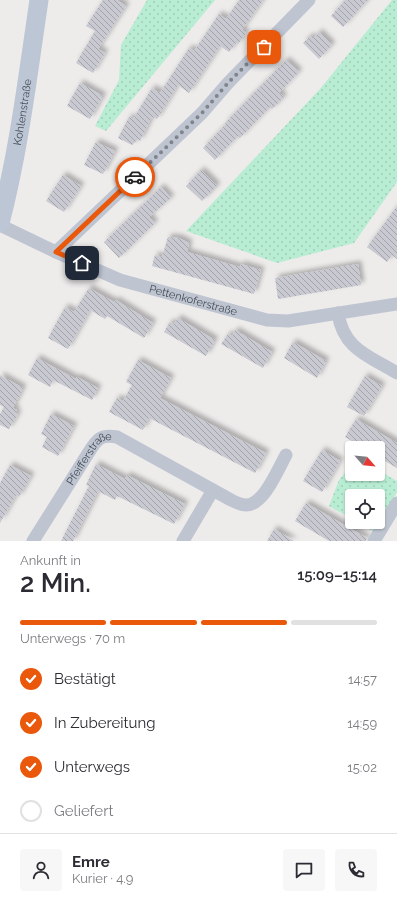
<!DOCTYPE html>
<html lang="de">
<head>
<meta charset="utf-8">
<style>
	:root { --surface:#fff; --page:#f7f7f7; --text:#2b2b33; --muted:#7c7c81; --line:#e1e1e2; --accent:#ea580c }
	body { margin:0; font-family:Raleway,sans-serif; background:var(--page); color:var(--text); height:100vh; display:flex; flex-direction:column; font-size:15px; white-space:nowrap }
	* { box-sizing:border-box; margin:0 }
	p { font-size:13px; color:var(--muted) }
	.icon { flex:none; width:22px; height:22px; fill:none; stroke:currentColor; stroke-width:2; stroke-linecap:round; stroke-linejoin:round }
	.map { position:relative; height:541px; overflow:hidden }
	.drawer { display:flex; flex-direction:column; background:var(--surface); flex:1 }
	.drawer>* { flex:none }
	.needle { width:26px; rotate:117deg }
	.controls { position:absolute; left:345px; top:441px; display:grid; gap:8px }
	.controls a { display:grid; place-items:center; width:40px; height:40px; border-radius:4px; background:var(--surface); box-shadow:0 1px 3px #0004; font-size:20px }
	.pin { position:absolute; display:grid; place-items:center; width:34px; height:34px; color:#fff; margin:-17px; border-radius:8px; box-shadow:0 2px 6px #0006 }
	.courier { position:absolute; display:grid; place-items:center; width:40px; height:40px; margin:-20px; border:3px solid #ea580c; border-radius:50%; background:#fff; color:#222; box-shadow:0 1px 5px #0007 }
	.headline em { font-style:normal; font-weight:600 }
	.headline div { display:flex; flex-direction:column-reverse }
	.headline { display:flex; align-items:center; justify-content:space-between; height:68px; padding:0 20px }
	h1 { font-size:26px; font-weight:600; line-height:30px }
	.bar { display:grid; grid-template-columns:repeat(4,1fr); gap:6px 4px; align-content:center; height:48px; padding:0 20px }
	.bar i { height:5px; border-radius:3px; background:var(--line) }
	.bar .active { background:var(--accent) }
	.bar p { grid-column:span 4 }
	.line { display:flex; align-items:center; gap:10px; padding:0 20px; border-top:1px solid var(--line) }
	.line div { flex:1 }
	.round { display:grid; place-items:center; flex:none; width:42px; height:42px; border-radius:4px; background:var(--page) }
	ol { padding:0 20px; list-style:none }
	li { display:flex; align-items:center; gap:12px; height:44px }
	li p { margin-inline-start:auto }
	li .icon { padding:4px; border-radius:50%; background:var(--accent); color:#fff; stroke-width:4 }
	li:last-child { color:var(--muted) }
	li i { width:22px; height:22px; border:2px solid var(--line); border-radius:50% }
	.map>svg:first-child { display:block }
</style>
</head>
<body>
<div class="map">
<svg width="397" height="541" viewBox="0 0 397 541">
	<defs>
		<pattern id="garden-dots" width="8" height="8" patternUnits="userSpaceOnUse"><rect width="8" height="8" fill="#b8edd3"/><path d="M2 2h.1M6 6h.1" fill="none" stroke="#9fcdb7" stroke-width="1.8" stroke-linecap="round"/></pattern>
		<pattern id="building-back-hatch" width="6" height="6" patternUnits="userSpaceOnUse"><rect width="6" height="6" fill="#c8c9d1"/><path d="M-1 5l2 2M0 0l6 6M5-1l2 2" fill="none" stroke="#a4a5ac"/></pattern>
		<filter id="shadow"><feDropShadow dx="3.5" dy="-3.5" stdDeviation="2" flood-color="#0004"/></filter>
	</defs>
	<rect width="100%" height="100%" fill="#eeebeb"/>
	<!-- garden -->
	<g fill="url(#garden-dots)">
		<path d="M147 0H215L106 131 95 126 119 80 121 45Z"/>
		<path d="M392 0H397V182L354 243 277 263 186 231 320 89Z"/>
		<path d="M352 464V474H378V470L397 481V492L374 532 357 522H378V496H352V519L329 506 339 480Z"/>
	</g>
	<!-- building -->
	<g fill="url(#building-back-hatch)" filter="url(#shadow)">
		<path d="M103 0H117L126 6 98 49 105 53 93 73 76 63 95 31 86 26Z"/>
		<path d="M239 0H263L242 30 246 33 238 44 236 43 229 52 220 46 189 93 178 85 157 119 152 117 140 141 138 139 132 145 118 138 129 117 133 119 152 88 160 93 189 48 194 51 219 14 226 19Z"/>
		<path d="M345 0H368L343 27 331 16Z"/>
		<path d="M319 32 332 45 319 59 303 43 310 36 313 39Z"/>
		<path d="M286 60 299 72 279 93 284 97 272 109 270 107 240 138 238 136 215 160 203 148 226 124 225 123Z"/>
		<path d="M80 83 103 96 90 119 67 106Z"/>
		<path d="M96 142 115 151 103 174 84 165Z"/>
		<path d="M201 170 217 186 202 201 186 186Z"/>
		<path d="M63 175 81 186 64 212 46 201Z"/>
		<path d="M161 187 171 198 149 217 155 223 119 258 104 242Z"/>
		<path d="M397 206V259L392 255 387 262 367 247Z"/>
		<path d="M168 237 179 238 189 243 187 252 240 267 241 264 261 270 254 294 152 266 155 255 162 257Z"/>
		<path d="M358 264 361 285 278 299 275 278Z"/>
		<path d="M89 288 114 302 116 300 153 323 144 338 107 316 105 319 90 310 68 349 48 338 65 307 74 312Z"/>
		<path d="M178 318 215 340 206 356 164 332 170 322 174 324Z"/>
		<path d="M235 330 272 352 263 368 221 344 228 334 232 336Z"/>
		<path d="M293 342 326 361 317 378 284 358Z"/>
		<path d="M37 358 76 379 77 377 98 388 92 400 53 380 50 387 28 375Z"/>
		<path d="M138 360 171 378 160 398 266 453 255 473 149 418 143 430 109 412 117 398 123 401 132 385 126 382Z"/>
		<path d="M0 375 23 388 13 408 17 410 15 413 18 414 9 429 0 425V414L4 407 0 405Z"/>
		<path d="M365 376 382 386 364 416 347 407Z"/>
		<path d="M51 414 74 426 58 456 42 447 47 437 41 434Z"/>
		<path d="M356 419 397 443V468L378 457V448H364L345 437Z"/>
		<path d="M322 450 340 461 322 492 303 481Z"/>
		<path d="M96 464 125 479 127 475 185 504 174 524 117 496 115 500 98 491 73 541H61L89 486 86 485Z"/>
		<path d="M10 465 31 476 19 497 16 495 0 523V483Z"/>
		<path d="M306 503 367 538 366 541H329L295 521Z"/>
		<path d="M274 529 294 541H267Z"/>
	</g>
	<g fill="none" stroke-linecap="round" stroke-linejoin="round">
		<!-- street -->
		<g stroke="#bec5d1" stroke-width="13">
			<path id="s1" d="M0 225 56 252 120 280 267 320 288 321 397 304"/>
			<path d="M56 252 202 113 228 83 309 0"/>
			<path d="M338 313C343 349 369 356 397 373"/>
			<path id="s2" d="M33 541 89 452C97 439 101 434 117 437L231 500C235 502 241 505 246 505 264 505 278 469 286 455"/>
			<path d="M183 541 213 490"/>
			<path d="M374 541 397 503"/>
		</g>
		<!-- secondary -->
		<path stroke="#bdc6d5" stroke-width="19" id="s3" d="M0 223C19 150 28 74 39 0"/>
	</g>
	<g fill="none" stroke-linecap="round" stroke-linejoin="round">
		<!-- done -->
		<path stroke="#80848b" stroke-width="4" stroke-dasharray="0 7.2" d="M135 177 202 113 228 83 264 47"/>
		<!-- route -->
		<path stroke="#ea580c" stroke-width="5" d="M82 263 56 252 135 177"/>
	</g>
	<g text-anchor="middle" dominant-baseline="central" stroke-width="4" stroke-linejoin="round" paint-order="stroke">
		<!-- street labels -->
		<g font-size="11" fill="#444c58" stroke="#fff">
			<text stroke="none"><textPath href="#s3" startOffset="113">Kohlenstraße</textPath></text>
			<text stroke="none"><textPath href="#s1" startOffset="208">Pettenkoferstraße</textPath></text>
			<text stroke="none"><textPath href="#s2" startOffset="101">Pfeifferstraße</textPath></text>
		</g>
	</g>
</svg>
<div class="controls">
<a><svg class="needle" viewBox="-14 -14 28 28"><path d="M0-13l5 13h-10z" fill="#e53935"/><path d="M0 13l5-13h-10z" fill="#7c7c81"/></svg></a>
<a><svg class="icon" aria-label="locate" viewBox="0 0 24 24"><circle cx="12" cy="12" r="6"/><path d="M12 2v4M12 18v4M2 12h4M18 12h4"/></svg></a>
</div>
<div class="pin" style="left:264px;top:47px;background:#ea580c"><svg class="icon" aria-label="bag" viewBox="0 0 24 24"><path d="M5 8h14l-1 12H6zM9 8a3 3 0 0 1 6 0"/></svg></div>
<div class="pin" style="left:82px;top:263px;background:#1f2937"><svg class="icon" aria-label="home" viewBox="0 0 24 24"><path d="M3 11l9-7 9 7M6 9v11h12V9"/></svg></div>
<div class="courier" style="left:135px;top:177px"><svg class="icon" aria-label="car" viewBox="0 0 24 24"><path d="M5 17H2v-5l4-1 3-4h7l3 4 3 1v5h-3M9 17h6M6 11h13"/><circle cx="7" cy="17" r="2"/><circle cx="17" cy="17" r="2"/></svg></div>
</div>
<section class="drawer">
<div class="headline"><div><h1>2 Min.</h1><p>Ankunft in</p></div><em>15:09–15:14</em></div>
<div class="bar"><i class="active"></i><i class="active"></i><i class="active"></i><i></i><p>Unterwegs · 70 m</p></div>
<ol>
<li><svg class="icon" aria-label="check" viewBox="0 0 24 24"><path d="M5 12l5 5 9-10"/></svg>Bestätigt<p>14:57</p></li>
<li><svg class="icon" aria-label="check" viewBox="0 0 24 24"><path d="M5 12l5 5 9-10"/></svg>In Zubereitung<p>14:59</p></li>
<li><svg class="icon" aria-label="check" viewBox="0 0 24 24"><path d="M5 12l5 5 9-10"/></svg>Unterwegs<p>15:02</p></li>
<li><i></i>Geliefert</li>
</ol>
<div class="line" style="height:72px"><a class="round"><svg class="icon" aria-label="person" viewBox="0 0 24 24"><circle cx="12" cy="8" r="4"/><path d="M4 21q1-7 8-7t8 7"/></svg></a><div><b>Emre</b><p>Kurier · 4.9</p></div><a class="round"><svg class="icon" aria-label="chat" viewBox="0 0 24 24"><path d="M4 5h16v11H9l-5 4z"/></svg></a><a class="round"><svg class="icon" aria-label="phone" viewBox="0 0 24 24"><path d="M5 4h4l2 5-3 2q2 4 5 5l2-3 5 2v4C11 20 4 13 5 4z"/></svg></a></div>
</section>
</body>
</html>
